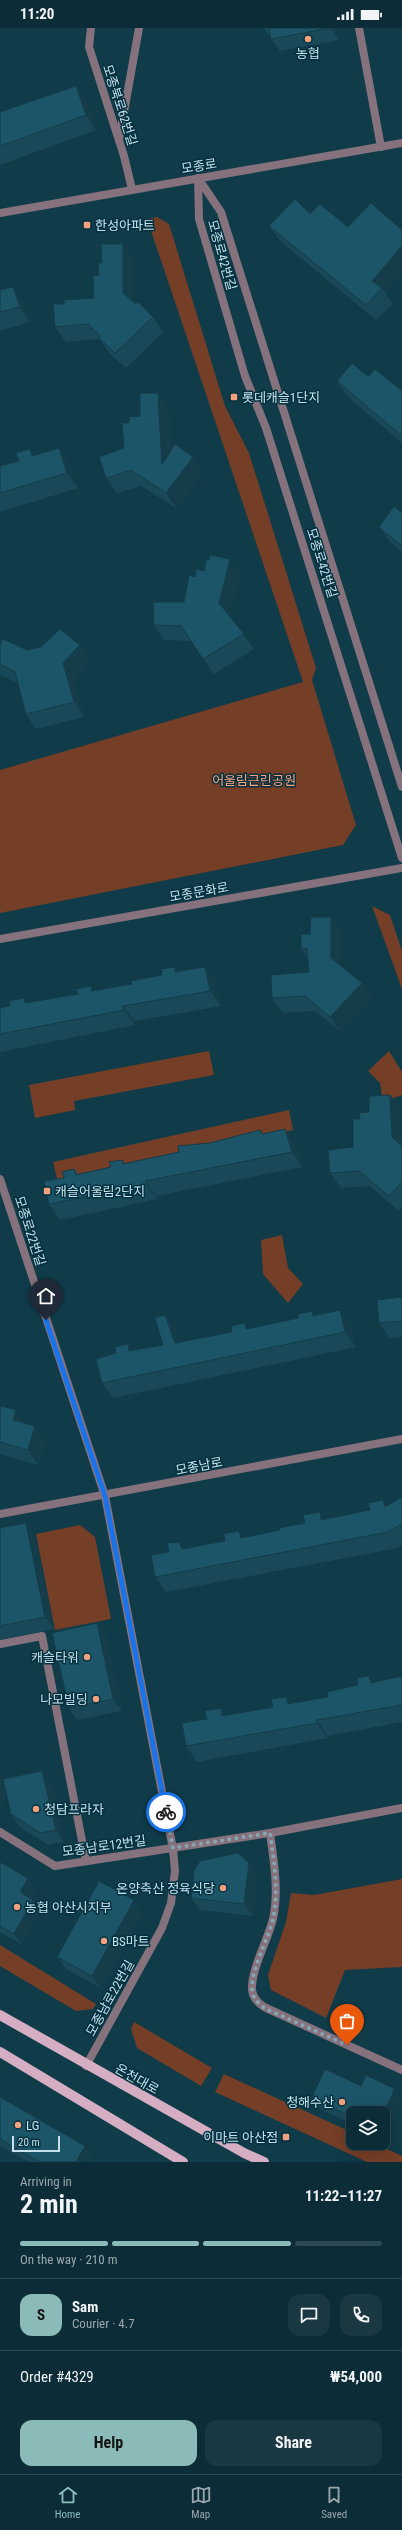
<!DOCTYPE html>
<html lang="en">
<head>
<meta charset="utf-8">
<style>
	:root { --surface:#0c2c37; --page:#1a3842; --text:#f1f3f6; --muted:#9aa7ad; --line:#2c4852; --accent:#8bbbb9 }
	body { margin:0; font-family:"Roboto Condensed","Noto Sans KR",sans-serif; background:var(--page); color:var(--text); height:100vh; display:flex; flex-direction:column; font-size:15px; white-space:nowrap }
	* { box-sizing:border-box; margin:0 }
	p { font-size:13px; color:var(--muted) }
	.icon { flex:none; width:22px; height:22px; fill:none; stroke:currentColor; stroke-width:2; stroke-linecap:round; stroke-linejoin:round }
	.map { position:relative; height:2134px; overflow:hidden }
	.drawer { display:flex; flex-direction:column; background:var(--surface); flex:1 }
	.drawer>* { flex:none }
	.buttons { position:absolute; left:346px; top:2078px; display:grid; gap:8px }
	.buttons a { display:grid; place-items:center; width:44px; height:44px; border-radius:8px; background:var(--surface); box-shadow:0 4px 16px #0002,0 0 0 1px var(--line); font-size:20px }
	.scale { position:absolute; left:12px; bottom:10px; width:48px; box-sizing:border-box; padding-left:4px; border:2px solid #c6e1ec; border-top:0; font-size:11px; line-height:14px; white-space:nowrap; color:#c6e1ec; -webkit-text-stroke:3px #03313f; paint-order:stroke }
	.pin { position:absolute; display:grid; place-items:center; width:34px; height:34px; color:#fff; margin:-41px -17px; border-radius:50% 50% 50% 0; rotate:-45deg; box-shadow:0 0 4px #0007 }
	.pin .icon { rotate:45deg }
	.courier { position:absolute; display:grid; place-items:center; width:40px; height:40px; margin:-20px; border:3px solid #1a73e8; border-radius:50%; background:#fff; color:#222; box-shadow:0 1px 5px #0007 }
	.head em { font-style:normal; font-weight:700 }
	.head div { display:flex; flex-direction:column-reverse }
	.head { display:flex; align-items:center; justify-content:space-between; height:68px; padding:0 20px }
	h1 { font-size:26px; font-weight:700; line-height:30px }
	.bar { display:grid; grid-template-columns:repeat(4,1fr); gap:6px 4px; align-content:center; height:48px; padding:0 20px }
	.bar i { height:5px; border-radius:3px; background:var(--line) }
	.bar .on { background:var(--accent) }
	.bar p { grid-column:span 4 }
	.line { display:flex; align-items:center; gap:10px; padding:0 20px; border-top:1px solid var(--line) }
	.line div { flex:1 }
	.round { display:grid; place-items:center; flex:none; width:42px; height:42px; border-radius:12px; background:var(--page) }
	.action { display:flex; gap:8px; margin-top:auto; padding:8px 20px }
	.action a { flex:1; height:46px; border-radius:12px; background:var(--accent); color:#111; font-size:16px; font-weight:700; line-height:46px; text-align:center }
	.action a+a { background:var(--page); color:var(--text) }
	.status { display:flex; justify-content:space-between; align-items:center; height:28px; padding:0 20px; background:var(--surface); direction:ltr }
	.status svg { height:11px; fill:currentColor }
	.dock { display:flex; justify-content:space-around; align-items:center; height:56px; border-top:1px solid var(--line); background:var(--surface); font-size:11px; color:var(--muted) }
	.dock a { display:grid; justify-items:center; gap:2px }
	.dock .on { color:var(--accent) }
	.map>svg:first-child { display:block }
</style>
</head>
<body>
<div class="status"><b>11:20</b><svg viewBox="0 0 49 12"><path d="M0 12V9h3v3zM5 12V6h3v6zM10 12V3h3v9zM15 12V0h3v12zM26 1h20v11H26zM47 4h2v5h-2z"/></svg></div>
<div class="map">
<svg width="402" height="2134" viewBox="0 0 402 2134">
	<rect width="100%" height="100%" fill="#103b49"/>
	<!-- green -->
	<g fill="#753e26">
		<path d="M157 189 169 196 225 378 249 425 316 640 312 652 356 797 343 817 0 885V742L303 654 147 191Z"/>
		<path d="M372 878 390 887 402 923V961Z"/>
		<path d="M209 1023 214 1047 74 1073 75 1082 35 1090 29 1057Z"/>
		<path d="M389 1023 402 1044V1067L383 1074 380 1055 368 1043Z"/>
		<path d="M289 1082 293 1102 58 1154 53 1134Z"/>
		<path d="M282 1207 288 1240 303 1256 288 1275 263 1246 261 1212Z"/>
		<path d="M80 1497 95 1509 111 1591 55 1602 36 1506Z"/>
		<path d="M402 1851V1939L345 1942 326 1990 271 1962 268 1947 286 1894 291 1865 314 1867Z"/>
		<path d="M0 1917 96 1976 93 1981 76 1983 0 1938Z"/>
		<path d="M134 1994 212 2040 201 2058 137 2020 131 2001Z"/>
		<path d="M224 2046 353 2105V2115H374L402 2128V2134H367L215 2064Z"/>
	</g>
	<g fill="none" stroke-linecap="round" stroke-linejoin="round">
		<!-- service -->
		<g stroke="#86727d" stroke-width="8">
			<path d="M91 0 89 19 124 128 132 161"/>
			<path d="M359 0 381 119"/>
		</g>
		<!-- pedestrian -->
		<path stroke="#86727d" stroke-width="8" d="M119 112 139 0"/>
		<!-- minor -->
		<g stroke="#86727d" stroke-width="8">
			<path d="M198 150 199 191 245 348 266 400 402 830"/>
			<path d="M198 150 221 184 402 759"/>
			<path d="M0 911 402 840"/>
			<path d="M0 1151 105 1468 173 1821 175 1843 171 1875 162 1900 86 2038"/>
			<path d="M0 1486 402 1411"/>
			<path d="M0 1616 42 1608 86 1833"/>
			<path d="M0 1804 55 1838 270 1805C274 1834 279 1863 273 1891 268 1912 251 1941 252 1962 253 1970 258 1975 264 1979L402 2042"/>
			<path d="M270 1805 402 1780"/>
		</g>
		<!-- tertiary -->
		<path stroke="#86727d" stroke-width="8" d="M0 185 402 115"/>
		<!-- primary -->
		<g stroke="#d6aec4" stroke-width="10">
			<path d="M0 1987 244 2125 264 2134"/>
			<path d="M0 2024 183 2134"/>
		</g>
	</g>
	<!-- wall -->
	<g fill="#194959">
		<path d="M264 0H337L339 12 280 23Z"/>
		<path d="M76 58 87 73 96 102 0 137V84Z"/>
		<path d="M310 186 348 199 402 202V246L385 265 393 276 376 292 280 213 269 198Z"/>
		<path d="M133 231V274L153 289 163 304 126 340 109 325 102 315 99 311 66 314 55 299 64 276 94 270 102 235Z"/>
		<path d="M13 259 23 274 30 294 0 303V262Z"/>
		<path d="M368 349 402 363V415L347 368 337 353Z"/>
		<path d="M169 380 171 422 193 429 203 444 176 480 141 458 117 465 106 450 124 420 129 395 140 388Z"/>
		<path d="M59 420 69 436 78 460 0 484V438Z"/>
		<path d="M402 485V524L390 514 379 499Z"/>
		<path d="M204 543 241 546 230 589 254 621 214 646 191 613 164 612 154 597 184 574 195 549Z"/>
		<path d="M0 617 27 622 91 632 73 650 84 689 36 701 26 686 18 655 2 648 0 645Z"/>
		<path d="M331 889 342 904V939L373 970 341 1004 315 983 283 985 272 970 309 944 308 930 301 921 310 906Z"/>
		<path d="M178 944 216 954 221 978 134 993 135 997 0 1024V980L10 978 24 970 27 975 132 956Z"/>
		<path d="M390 1067 401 1082 402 1118V1180L399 1183 370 1158 341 1160 330 1145 353 1119 360 1091 369 1084Z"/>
		<path d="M260 1102 263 1106 296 1116 302 1139 156 1168 157 1171 60 1192 49 1176 64 1150 74 1141 78 1146 111 1139 122 1132 125 1136 179 1124 210 1115Z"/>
		<path d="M402 1269V1309L390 1310 379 1295Z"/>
		<path d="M340 1282 351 1297 356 1319 113 1370 102 1355 132 1322 163 1317 176 1302 180 1314Z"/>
		<path d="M16 1382 24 1395 46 1413 38 1437 0 1426V1383Z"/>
		<path d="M402 1469V1517L398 1520 166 1564 155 1549 184 1521 225 1513 239 1503 243 1510 280 1502 305 1495 320 1484 325 1492 370 1482 387 1478Z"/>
		<path d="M0 1500 34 1507 54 1601 0 1612Z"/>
		<path d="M106 1607 122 1683 77 1692 69 1680Z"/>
		<path d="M402 1648V1694L328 1708V1710L197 1734 186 1718 225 1687 273 1679 286 1669 291 1676 328 1669 358 1657Z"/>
		<path d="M42 1743 51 1755 64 1814 48 1817 19 1798 11 1786 7 1768 0 1780V1752H1L4 1757Z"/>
		<path d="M0 1834 36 1861 31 1870 33 1872 41 1882 22 1917 0 1904Z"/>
		<path d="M257 1847 253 1888 200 1882 191 1870Z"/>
		<path d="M134 1872 142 1884 101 1960 66 1941 57 1929Z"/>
		<path d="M361 2058 395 2061 402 2072V2075L383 2112V2085H353V2097L321 2081 312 2069Z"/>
		<path d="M0 2069 94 2130 91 2134H28L0 2118Z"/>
	</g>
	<!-- shaded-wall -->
	<g fill="#143c49">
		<path d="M331 0H337L339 12Z"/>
		<path d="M76 58 87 73 96 102 86 87Z"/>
		<path d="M123 216 133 231V280L123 265Z"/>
		<path d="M402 218V246L385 265 382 260 372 253Z"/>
		<path d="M13 259 23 274 30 294 20 279Z"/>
		<path d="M158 365 169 380 173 452 162 437Z"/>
		<path d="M59 420 69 436 78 460 67 445Z"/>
		<path d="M30 421 41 437 32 428Z"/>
		<path d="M193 429 203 444 176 480 166 465Z"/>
		<path d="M230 531 241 546 230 590 219 575Z"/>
		<path d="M80 617 91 632 73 650 84 689 74 674 63 635Z"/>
		<path d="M331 889 342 904V945L331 930Z"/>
		<path d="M175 939 185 954 175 944Z"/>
		<path d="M205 939 216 954 221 978 210 963Z"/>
		<path d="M362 955 373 970 341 1004 330 989Z"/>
		<path d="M123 978 134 993 135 997 124 982Z"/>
		<path d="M390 1067 401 1082 402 1124 392 1109Z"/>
		<path d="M285 1101 296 1116 302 1139 292 1124Z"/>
		<path d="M145 1153 156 1168 157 1171 146 1156Z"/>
		<path d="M340 1282 351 1297 356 1319 345 1304Z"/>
		<path d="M165 1287 176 1302 186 1330 175 1315Z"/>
		<path d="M245 1295 256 1310 246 1301Z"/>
		<path d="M128 1316 138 1331 129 1323Z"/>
		<path d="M16 1382 26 1397 13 1392Z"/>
		<path d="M35 1398 46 1413 38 1437 28 1422Z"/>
		<path d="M383 1472 394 1487 385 1479Z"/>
		<path d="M320 1484 330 1499 321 1492Z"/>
		<path d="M26 1495 34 1507 54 1601 45 1589Z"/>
		<path d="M239 1503 249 1518 241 1510Z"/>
		<path d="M179 1514 190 1529 182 1521Z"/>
		<path d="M97 1595 106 1607 122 1683 113 1671Z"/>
		<path d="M369 1648 380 1663 371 1655Z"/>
		<path d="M286 1669 297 1684 288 1676Z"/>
		<path d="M221 1680 231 1696 222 1688Z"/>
		<path d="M317 1692 328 1708V1710L317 1695Z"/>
		<path d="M42 1743 51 1755 64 1814 56 1802Z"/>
		<path d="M1 1752 9 1764 0 1780V1753Z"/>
		<path d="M249 1835 257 1847 253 1888 244 1876Z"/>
		<path d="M28 1850 36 1861 28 1875 20 1864Z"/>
		<path d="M33 1872 41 1882 22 1917 14 1906Z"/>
		<path d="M134 1872 142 1884 101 1960 92 1948Z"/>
		<path d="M395 2061 402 2072V2075L383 2112V2085Z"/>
		<path d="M85 2118 94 2130 91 2134H76Z"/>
	</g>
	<!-- building -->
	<g fill="#1d5568" stroke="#143c49">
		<path d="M269 0H330L271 11Z"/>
		<path d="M76 58 86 87 0 118V84Z"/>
		<path d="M295 171 310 186 320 176 348 199 371 175 402 202V218L372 253 382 260 366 277 269 198Z"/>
		<path d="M101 216H123V265L136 276 138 274 153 289 115 325 99 310 100 308 88 296 55 299 53 276H64V272L94 270 93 248 99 247 98 235H102Z"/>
		<path d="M13 259 20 279 0 284V262Z"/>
		<path d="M352 335 368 349 375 341 402 363V408L337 353Z"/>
		<path d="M140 365H158L162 437 175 416 193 429 166 465 131 442 106 450 99 429 124 420 122 395H129V389L140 388Z"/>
		<path d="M59 420 67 445 0 465V438L19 433 16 425 30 421 32 428Z"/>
		<path d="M394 478 402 485V518L379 499Z"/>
		<path d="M210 527 230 531 219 575 244 606 203 631 181 598 154 597 153 574H184L189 547 195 549 196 541 204 543 206 532H209Z"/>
		<path d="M60 601 80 617 63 635 74 674 26 686 15 644 0 636V617L3 611 27 622 41 619Z"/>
		<path d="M311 889H331V930L362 955 330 989 305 968 272 970 271 947 309 944 307 920 301 921V906H310Z"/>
		<path d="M175 939V944L205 939 210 963 123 978 124 982 0 1006V980L10 978 9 973 24 970 25 975 78 966 76 961 91 958 92 963 132 956 131 953 162 947 161 941Z"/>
		<path d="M390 1067 392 1109 402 1118V1154L389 1168 359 1143 330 1145 328 1122 353 1119V1091H360L359 1085 369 1084V1068Z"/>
		<path d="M285 1101 292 1124 145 1153 146 1156 49 1176 44 1153 64 1150 62 1144 74 1141 76 1147 111 1139 109 1134 122 1132 123 1136 179 1124 178 1118 210 1115 260 1102 262 1106Z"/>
		<path d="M401 1241H402V1260Z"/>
		<path d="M402 1269V1293L379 1295 377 1272Z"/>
		<path d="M340 1282 345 1304 102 1355 96 1331 116 1325 115 1319 128 1316 129 1323 163 1317 155 1290 165 1287 175 1315 232 1304 231 1298 245 1295 246 1301 299 1290 298 1286 312 1283 313 1288Z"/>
		<path d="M1 1378 16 1382 13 1392 35 1398 28 1422 0 1414V1383Z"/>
		<path d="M402 1469V1496L388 1504 155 1549 151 1527 169 1524 167 1515 179 1514 182 1521 225 1513 224 1506 239 1503 241 1510 280 1502 279 1500 305 1495 303 1487 320 1484 321 1492 370 1482 368 1475 383 1472 385 1479Z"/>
		<path d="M26 1495 45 1589 0 1598V1500Z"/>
		<path d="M97 1595 113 1671 69 1680 52 1605Z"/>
		<path d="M369 1648 371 1655 402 1648V1677L317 1692V1695L186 1718 182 1695 207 1691 205 1683 221 1680 222 1688 273 1679 271 1671 286 1669 288 1676 328 1669 327 1664 358 1657 357 1650Z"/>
		<path d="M42 1743 56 1802 40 1805 11 1786 3 1751Z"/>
		<path d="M238 1825 249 1835 244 1876 191 1870 194 1843 200 1833Z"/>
		<path d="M0 1834 28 1850 20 1864 33 1872 14 1906 0 1898Z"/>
		<path d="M99 1853 134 1872 92 1948 57 1929Z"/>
		<path d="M325 2041 361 2058 366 2047 395 2061 383 2085H353V2090L312 2069Z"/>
		<path d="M0 2069 85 2118 76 2134H40L0 2111Z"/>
	</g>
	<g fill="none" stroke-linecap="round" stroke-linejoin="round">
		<!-- done -->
		<path stroke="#86a7b3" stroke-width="4" stroke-dasharray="0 7.2" d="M166 1784 173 1820 270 1805C274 1834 279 1863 273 1891 268 1912 251 1941 252 1962 253 1970 258 1975 264 1980L347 2017"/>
		<!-- route -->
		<path stroke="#1a73e8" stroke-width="5" d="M46 1292 105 1468 166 1784"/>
	</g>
	<!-- markers -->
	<g fill="#f2a17e" stroke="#03313f" stroke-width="1.5">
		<circle cx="308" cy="11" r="4"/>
		<rect x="83" y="193" width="8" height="8" rx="2"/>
		<rect x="230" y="365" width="8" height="8" rx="2"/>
		<rect x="43" y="1159" width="8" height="8" rx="2"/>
		<circle cx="87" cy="1629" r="4"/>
		<circle cx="96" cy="1671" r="4"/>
		<circle cx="36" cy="1781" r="4"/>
		<circle cx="223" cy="1860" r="4"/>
		<circle cx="17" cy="1879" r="4"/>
		<circle cx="104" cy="1913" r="4"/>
		<circle cx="342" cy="2074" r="4"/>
		<circle cx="18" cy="2097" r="4"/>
		<rect x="282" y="2105" width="8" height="8" rx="2"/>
	</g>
	<g text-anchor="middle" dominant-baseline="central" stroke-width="3" stroke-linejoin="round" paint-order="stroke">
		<!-- poi labels -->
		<g font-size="13" fill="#c6e1ec" stroke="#03313f" text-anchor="start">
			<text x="308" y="25" text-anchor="middle">농협</text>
			<text x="95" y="197">한성아파트</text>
			<text x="242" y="369">롯데캐슬1단지</text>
			<text x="55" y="1163">캐슬어울림2단지</text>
			<text x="79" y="1629" text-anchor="end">캐슬타워</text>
			<text x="88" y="1671" text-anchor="end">나모빌딩</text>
			<text x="44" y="1781">청담프라자</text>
			<text x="215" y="1860" text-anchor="end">온양축산 정육식당</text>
			<text x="25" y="1879">농협 아산시지부</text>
			<text x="112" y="1913">BS마트</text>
			<text x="334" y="2074" text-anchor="end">청해수산</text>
			<text x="26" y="2097">LG</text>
			<text x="278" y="2109" text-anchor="end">이마트 아산점</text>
		</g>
		<!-- street labels -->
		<g font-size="13" fill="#c6e1ec" stroke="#03313f">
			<text transform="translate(120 77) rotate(72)">모종북로62번길</text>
			<text transform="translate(199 138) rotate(-9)">모종로</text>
			<text transform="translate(222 227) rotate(74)">모종로42번길</text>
			<text transform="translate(322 535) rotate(72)">모종로42번길</text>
			<text transform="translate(199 864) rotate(-10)">모종문화로</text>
			<text transform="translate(30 1203) rotate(72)">모종로22번길</text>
			<text transform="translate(199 1438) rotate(-11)">모종남로</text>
			<text transform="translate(104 1818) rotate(-8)">모종남로12번길</text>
			<text transform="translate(110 1970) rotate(-61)">모종남로22번길</text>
			<text transform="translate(137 2051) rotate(29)">온천대로</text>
		</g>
		<!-- park labels -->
		<g font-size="13" fill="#ffa47d" stroke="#03313f">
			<text x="254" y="752">어울림근린공원</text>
		</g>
	</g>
</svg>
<div class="buttons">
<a><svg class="icon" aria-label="layers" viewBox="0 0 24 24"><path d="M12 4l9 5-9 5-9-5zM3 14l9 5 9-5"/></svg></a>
</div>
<div class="scale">20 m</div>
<div class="pin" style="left:347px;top:2017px;background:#ea580c"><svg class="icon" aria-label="bag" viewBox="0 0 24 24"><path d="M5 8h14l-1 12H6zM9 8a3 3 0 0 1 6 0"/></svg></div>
<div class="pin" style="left:46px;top:1292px;background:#1f2937"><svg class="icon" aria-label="home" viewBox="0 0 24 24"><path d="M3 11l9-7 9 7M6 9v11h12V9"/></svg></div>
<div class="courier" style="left:166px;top:1784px"><svg class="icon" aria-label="bike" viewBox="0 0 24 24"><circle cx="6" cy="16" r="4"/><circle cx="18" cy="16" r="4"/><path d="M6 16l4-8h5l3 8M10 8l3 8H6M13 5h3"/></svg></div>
</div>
<section class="drawer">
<div class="head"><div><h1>2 min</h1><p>Arriving in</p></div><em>11:22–11:27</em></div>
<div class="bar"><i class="on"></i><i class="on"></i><i class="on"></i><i></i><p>On the way · 210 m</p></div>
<div class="line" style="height:72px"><b class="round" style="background:var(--accent);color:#111">S</b><div><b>Sam</b><p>Courier · 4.7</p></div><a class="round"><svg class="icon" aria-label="chat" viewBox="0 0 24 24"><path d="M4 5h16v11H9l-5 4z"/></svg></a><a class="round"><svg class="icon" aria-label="phone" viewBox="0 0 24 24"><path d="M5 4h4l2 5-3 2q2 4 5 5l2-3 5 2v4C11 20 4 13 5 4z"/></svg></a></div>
<div class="line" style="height:52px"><div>Order #4329</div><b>₩54,000</b></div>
<div class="action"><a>Help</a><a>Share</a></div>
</section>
<nav class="dock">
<a class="on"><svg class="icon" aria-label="home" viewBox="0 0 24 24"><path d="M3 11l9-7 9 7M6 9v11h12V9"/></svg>Home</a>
<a><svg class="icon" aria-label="map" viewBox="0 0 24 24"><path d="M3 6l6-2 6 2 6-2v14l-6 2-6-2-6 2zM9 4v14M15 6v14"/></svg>Map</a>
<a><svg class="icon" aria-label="saved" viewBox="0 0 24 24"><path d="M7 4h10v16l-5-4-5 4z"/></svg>Saved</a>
</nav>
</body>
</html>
